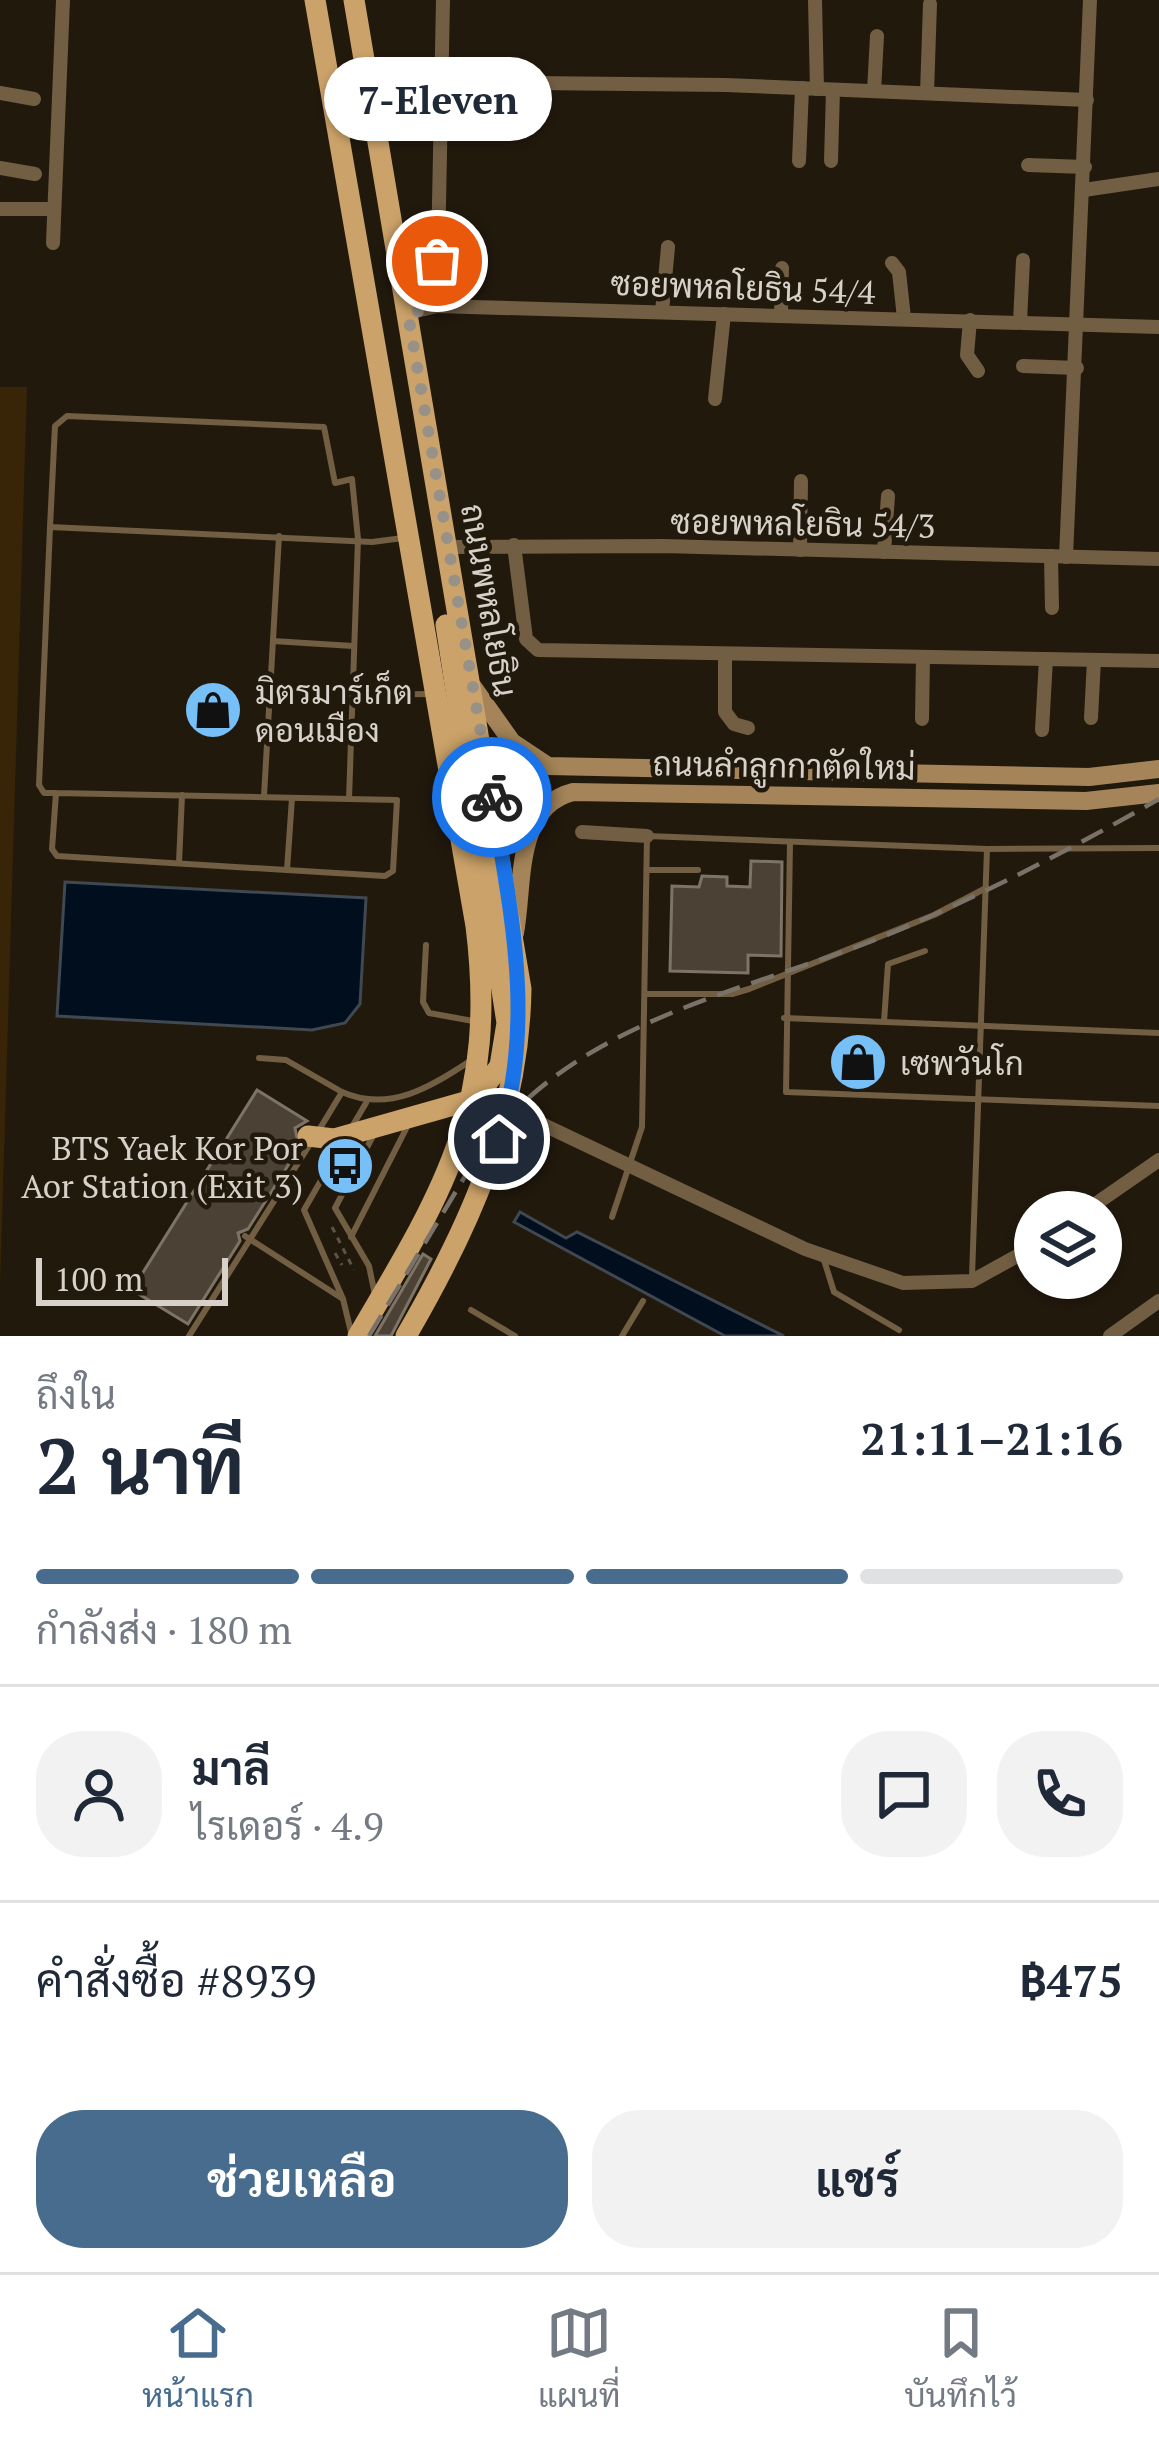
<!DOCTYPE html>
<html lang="th">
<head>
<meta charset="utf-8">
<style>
	:root { --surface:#fff; --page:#f2f2f3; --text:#1f2937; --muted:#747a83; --line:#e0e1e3; --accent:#476c8d }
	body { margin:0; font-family:"PT Serif",Sarabun,serif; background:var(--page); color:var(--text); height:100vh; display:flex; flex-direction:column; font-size:45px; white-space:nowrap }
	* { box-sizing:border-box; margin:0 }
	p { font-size:39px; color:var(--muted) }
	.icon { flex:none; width:66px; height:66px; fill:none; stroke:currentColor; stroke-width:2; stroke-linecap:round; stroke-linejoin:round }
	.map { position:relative; height:1336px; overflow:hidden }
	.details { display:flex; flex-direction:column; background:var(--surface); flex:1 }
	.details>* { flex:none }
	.controls { position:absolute; left:1014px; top:1191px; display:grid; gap:24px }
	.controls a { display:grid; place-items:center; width:108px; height:108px; border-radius:50%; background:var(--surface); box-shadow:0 3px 9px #0004; font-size:60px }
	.scale { position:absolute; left:36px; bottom:30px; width:192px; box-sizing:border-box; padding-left:12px; border:6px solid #d7d1c9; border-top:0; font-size:33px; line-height:42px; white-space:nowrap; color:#d7d1c9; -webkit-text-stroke:9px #22190d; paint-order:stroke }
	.pin { position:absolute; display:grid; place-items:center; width:102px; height:102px; color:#fff; margin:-51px; border:6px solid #fff; border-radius:50%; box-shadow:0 3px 12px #0007 }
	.courier { position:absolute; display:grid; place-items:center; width:120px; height:120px; margin:-60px; border:9px solid #1a73e8; border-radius:50%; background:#fff; color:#222; box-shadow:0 3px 15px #0007 }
	.bubble { position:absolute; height:84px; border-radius:42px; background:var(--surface); box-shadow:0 3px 9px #0004; font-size:39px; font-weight:700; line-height:84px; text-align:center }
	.summary em { font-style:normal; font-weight:700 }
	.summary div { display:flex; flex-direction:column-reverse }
	.summary { display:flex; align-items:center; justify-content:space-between; height:204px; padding:0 36px }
	h1 { font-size:78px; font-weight:700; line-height:90px }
	.bar { display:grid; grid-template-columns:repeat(4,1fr); gap:18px 12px; align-content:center; height:144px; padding:0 36px }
	.bar i { height:15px; border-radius:9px; background:var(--line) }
	.bar .active { background:var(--accent) }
	.bar p { grid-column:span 4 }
	.line { display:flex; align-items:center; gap:30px; padding:0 36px; border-top:3px solid var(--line) }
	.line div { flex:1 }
	.round { display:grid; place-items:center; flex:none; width:126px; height:126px; border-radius:48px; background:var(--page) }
	.cta { display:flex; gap:24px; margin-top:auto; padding:24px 36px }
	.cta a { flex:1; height:138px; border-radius:48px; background:var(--accent); color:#fff; font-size:48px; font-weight:700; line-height:138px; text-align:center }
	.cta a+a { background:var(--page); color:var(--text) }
	.dock { display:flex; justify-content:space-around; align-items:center; height:168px; border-top:3px solid var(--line); background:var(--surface); font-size:33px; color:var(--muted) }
	.dock a { display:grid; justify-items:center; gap:6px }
	.dock .active { color:var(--accent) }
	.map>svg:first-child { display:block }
</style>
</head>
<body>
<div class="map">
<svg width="1159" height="1336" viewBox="0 0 1159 1336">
	<rect width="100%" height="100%" fill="#22190d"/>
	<!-- green -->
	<path fill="#382507" d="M0 387H27L0 1287Z"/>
	<!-- water -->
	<g fill="#000e1d" stroke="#404851" stroke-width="3">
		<path d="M65 882 366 898 360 1004 345 1023 312 1030 57 1016Z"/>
		<path d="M520 1212 566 1238 577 1232 784 1336H725L514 1222Z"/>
	</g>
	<!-- building -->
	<g fill="#4b4134" stroke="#7e7466" stroke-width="3">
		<path d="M751 861 782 862 781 956 748 955V973L670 971 672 886 699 887 702 876 727 877V886L750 887Z"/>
		<path d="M257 1090 307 1121 295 1128 299 1148 248 1229 238 1233 240 1241 188 1324 132 1290Z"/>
		<path d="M423 1254 431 1259 391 1336H375Z"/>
	</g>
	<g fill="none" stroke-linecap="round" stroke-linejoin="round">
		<!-- path -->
		<g stroke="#5c5449" stroke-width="3" stroke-dasharray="6 6" stroke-linecap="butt">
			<path d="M332 1227 354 1270"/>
			<path d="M335 1253 342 1265"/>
		</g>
		<!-- service -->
		<g stroke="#715e43" stroke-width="6">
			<path d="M50 527 55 426 67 416 324 427 335 483 352 479 358 539 349 799"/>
			<path d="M273 641 353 646"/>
			<path d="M352 695 431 694"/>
			<path d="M56 793 52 849 57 856 385 876 393 871 397 800 56 793H44L39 785 50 527 372 542 403 538"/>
			<path d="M264 796 279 536"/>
			<path d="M790 843 786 1092 1159 1106"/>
			<path d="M179 863 182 795"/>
			<path d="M287 870 292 798"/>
			<path d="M647 870H698"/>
			<path d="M426 945 423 1002 429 1013 473 1021"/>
			<path d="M645 994H732L749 989 934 915 986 888"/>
			<path d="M784 1018 1159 1033"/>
			<path d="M884 1022 888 964 925 951"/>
			<path d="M259 1058 286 1060 342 1092"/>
			<path d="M353 1125 366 1103"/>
			<path d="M319 1130 342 1092C389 1113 431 1087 470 1061"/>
			<path d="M373 1136 335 1208 369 1266 375 1295"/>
			<path d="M343 1142 304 1210 343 1299"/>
			<path d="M612 1217 642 1127 647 836 987 849 1159 848"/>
			<path d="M245 1236 343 1299 351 1332"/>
			<path d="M351 1237 407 1127"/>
			<path d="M824 1260 834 1292 899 1330"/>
			<path d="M972 1277 987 849"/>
			<path d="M471 1310 515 1336"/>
			<path d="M189 1336 312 1141"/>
			<path d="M622 1336 643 1301"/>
		</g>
		<!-- minor -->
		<g stroke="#715e43" stroke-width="14">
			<path d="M815 0 817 89"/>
			<path d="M439 82 725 85 1087 100"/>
			<path d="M874 91 877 36"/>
			<path d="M0 93 34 99"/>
			<path d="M927 93 930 4"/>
			<path d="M799 161 802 88"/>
			<path d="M831 161 833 90"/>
			<path d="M1028 165 1085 167"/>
			<path d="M0 168 35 174"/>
			<path d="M1084 190 1159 179"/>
			<path d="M0 209H54"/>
			<path d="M53 243 63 0"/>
			<path d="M892 263 899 272 904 318"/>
			<path d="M437 306 443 0"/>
			<path d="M662 312 668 247"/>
			<path d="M408 313 437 306 1159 327"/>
			<path d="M781 315 782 268"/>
			<path d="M970 320 967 355 978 371"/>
			<path d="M1020 322 1023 260"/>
			<path d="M1023 366 1077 368"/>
			<path d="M715 399 724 314"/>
			<path d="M514 545 526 639 538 650 1159 661"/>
			<path d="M447 547 663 546 1159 559"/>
			<path d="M800 550 801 481"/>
			<path d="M884 552 888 496"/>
			<path d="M1051 556 1052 608"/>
			<path d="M1066 557 1090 0"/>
			<path d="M725 654V712L734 724 748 728"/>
			<path d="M1091 718 1094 660"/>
			<path d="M922 719 923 657"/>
			<path d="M1042 730 1046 659"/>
			<path d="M582 832 647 836"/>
			<path d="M508 1108 805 1249 903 1283 972 1281 1035 1246"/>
			<path d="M1084 1212 1159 1160"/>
			<path d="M1110 1336 1159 1301"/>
		</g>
		<!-- secondary -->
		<g stroke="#a48458" stroke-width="18">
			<path d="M473 687 512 742 548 766 1089 777 1159 769"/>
			<path d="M548 802 530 798 524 786 530 770 548 766"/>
			<path d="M515 933C524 884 514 807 573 792L1086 801 1159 793"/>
		</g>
		<!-- primary -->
		<g stroke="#cba269" stroke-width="21">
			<path d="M315 0 476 926C498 1104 445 1189 358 1336"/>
			<path d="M354 0 521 989C519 1118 470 1226 406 1336"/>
		</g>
		<!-- rail -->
		<path stroke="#7a7268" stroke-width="4.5" stroke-dasharray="24 12" stroke-linecap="butt" d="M369 1336 482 1148C578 1022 732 995 872 941 971 901 1066 852 1159 799"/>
		<!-- primary-bridge -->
		<path stroke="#cba269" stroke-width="21" d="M308 1136 334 1139 475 1099 500 1066 507 1023 446 625"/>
	</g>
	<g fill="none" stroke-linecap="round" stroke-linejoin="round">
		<!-- done -->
		<path stroke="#989187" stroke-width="12" stroke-dasharray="0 21.6" d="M437 261V306L408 314 492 797"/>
		<!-- route -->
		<path stroke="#1a73e8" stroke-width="15" d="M492 797C511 914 536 1022 499 1139"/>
	</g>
	<!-- icons -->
	<defs>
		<symbol id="shop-disc" viewBox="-11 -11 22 22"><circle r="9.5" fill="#77bff7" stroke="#22190d"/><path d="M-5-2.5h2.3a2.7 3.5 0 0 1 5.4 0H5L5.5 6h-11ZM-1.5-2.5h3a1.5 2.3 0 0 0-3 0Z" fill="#111"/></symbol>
		<symbol id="bus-disc" viewBox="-11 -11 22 22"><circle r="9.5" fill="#77bff7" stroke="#22190d"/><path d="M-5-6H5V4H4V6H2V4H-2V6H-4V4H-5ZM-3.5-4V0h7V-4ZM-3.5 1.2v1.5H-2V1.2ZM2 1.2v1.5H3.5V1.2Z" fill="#111"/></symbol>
	</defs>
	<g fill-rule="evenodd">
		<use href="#shop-disc" x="180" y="677" width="66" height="66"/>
		<use href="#shop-disc" x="825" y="1029" width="66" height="66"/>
		<use href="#bus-disc" x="312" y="1133" width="66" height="66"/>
	</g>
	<g text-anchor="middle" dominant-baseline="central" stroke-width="9" stroke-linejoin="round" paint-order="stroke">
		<!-- street labels -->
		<g font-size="33" fill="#d7d1c9" stroke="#22190d">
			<text transform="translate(743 287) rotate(2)">ซอยพหลโยธิน 54/4</text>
			<text transform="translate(803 523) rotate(1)">ซอยพหลโยธิน 54/3</text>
			<text transform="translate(490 600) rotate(80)">ถนนพหลโยธิน</text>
			<text transform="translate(784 765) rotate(1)">ถนนลำลูกกาตัดใหม่</text>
		</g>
		<!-- poi labels -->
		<g font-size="33" fill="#d7d1c9" stroke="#22190d" text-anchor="start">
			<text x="255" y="691">มิตรมาร์เก็ต<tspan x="255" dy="38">ดอนเมือง</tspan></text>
			<text x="900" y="1062">เซพวันโก</text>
			<text x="303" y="1147" text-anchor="end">BTS Yaek Kor Por<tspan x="303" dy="38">Aor Station (Exit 3)</tspan></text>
		</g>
	</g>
</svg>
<div class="controls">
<a><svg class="icon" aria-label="layers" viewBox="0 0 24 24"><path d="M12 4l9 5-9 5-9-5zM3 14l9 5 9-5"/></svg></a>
</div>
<div class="scale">100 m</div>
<div class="pin" style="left:437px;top:261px;background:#ea580c"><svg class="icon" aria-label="bag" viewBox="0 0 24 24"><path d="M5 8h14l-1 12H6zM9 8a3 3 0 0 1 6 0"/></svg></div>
<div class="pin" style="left:499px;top:1139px;background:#1f2937"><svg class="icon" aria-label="home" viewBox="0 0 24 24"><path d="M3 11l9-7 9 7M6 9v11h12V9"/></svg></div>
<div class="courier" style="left:492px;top:797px"><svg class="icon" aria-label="bike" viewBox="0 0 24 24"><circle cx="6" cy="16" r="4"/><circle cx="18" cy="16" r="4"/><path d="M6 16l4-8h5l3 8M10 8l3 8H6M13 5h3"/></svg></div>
<div class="bubble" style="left:324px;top:57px;width:228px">7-Eleven</div>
</div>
<section class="details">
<div class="summary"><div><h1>2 นาที</h1><p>ถึงใน</p></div><em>21:11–21:16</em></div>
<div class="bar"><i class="active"></i><i class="active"></i><i class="active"></i><i></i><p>กำลังส่ง · 180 m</p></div>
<div class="line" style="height:216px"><a class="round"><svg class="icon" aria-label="person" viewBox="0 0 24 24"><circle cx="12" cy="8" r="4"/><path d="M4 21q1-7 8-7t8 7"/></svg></a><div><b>มาลี</b><p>ไรเดอร์ · 4.9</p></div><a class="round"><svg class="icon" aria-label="chat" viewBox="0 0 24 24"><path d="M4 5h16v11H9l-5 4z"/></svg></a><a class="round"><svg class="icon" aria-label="phone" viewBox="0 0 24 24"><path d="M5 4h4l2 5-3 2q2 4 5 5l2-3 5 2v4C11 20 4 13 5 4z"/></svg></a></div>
<div class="line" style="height:156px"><div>คำสั่งซื้อ #8939</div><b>฿475</b></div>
<div class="cta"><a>ช่วยเหลือ</a><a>แชร์</a></div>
</section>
<nav class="dock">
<a class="active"><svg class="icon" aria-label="home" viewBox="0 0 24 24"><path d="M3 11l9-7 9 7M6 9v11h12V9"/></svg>หน้าแรก</a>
<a><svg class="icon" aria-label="map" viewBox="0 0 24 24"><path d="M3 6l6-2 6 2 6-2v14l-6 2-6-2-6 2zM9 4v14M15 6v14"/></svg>แผนที่</a>
<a><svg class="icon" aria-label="saved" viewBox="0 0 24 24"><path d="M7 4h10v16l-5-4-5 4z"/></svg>บันทึกไว้</a>
</nav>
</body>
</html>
